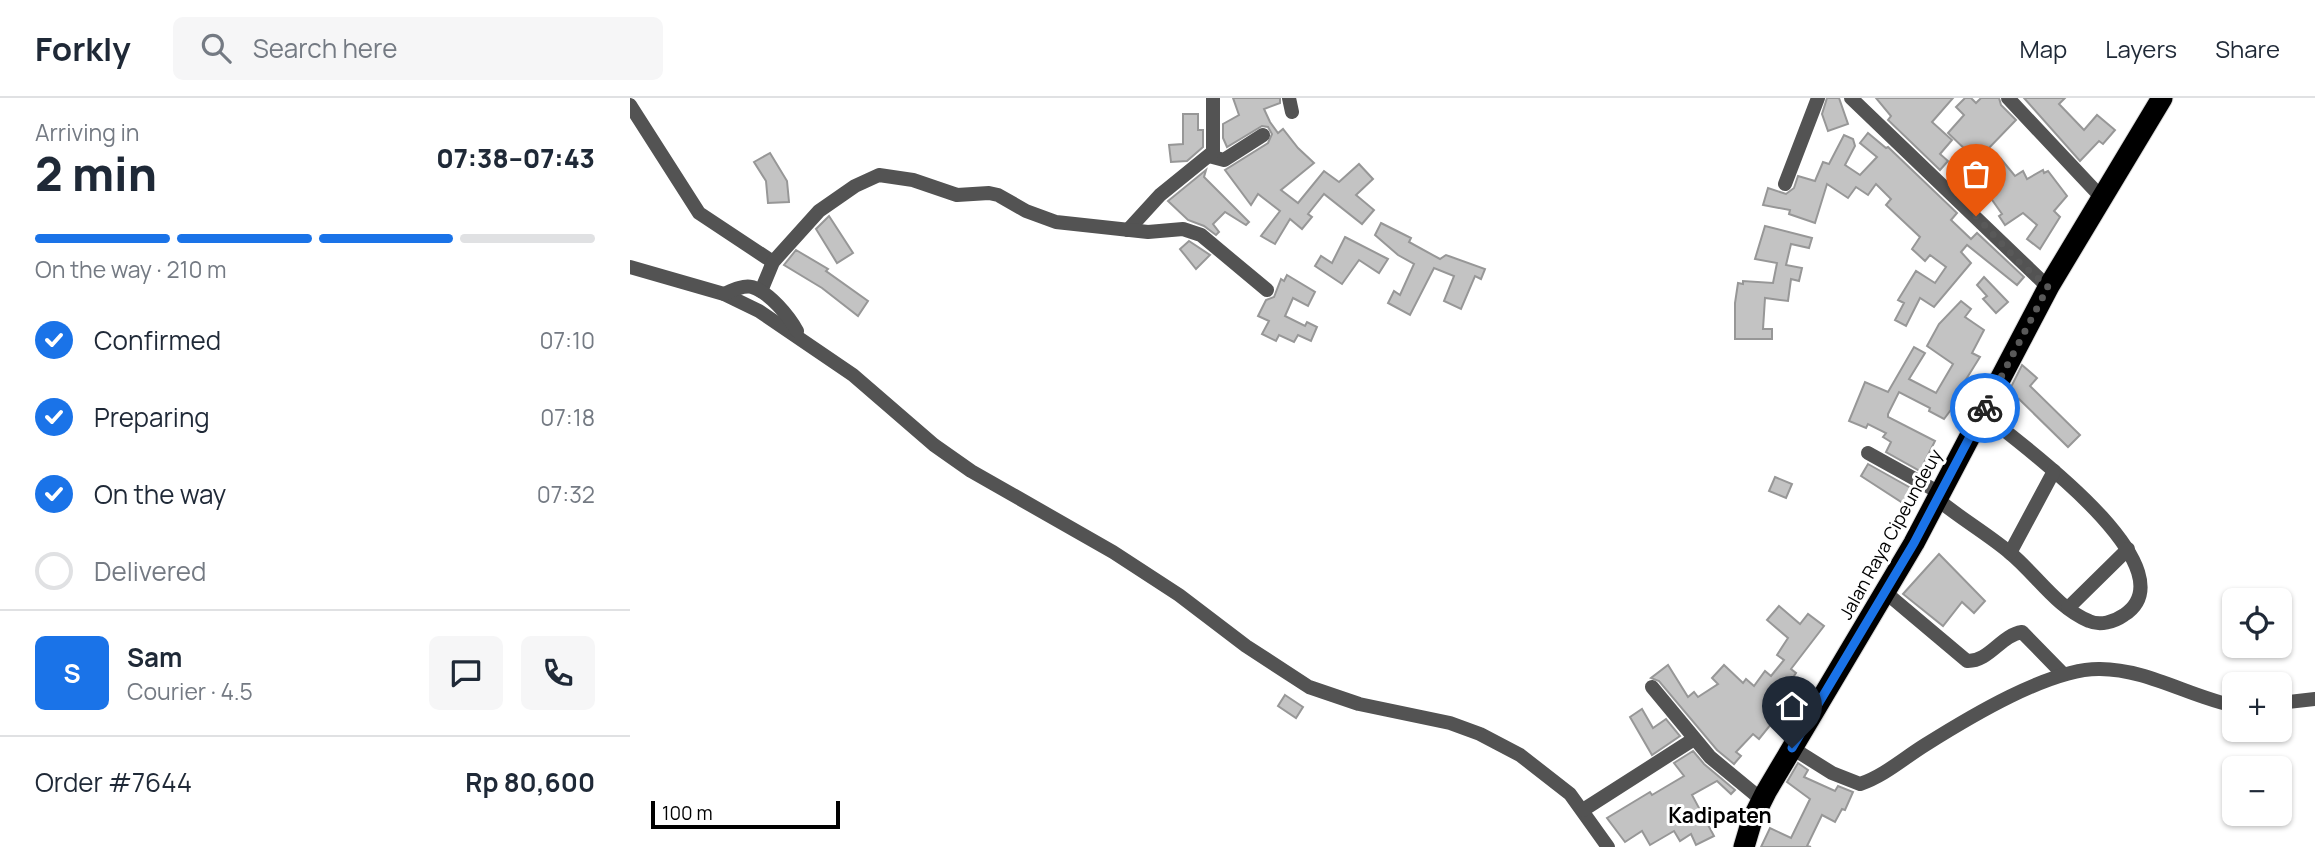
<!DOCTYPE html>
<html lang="en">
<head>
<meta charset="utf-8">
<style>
	:root { --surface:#fff; --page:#f6f6f7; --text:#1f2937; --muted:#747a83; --line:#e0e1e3; --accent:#1a73e8 }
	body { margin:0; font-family:Manrope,sans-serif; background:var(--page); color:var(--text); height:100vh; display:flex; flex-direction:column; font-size:26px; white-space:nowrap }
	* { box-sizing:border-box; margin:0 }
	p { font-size:23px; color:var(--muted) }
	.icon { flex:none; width:38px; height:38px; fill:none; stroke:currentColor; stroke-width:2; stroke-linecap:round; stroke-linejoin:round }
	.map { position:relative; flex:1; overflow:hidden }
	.side { display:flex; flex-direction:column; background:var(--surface); width:630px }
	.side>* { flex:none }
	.buttons { position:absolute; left:1592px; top:490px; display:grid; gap:14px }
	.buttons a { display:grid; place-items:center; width:70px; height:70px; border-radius:10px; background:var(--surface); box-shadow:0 2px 5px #0004; font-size:35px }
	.scale { position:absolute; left:21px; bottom:18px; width:189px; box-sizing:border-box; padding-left:7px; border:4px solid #000; border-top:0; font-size:19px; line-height:24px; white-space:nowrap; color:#000; -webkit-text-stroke:5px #fff; paint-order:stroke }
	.pin { position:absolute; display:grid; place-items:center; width:60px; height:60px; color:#fff; margin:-72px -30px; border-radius:50% 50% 50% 0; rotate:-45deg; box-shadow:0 0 7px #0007 }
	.pin .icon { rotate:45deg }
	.courier { position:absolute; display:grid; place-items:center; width:70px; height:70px; margin:-35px; border:5px solid #1a73e8; border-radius:50%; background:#fff; color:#222; box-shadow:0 2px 9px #0007 }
	.overview em { font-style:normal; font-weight:800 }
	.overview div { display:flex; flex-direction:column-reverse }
	.overview { display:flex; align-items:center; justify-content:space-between; height:119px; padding:0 35px }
	h1 { font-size:46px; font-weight:800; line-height:52px }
	.bar { display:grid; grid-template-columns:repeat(4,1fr); gap:10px 7px; align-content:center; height:84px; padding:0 35px }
	.bar i { height:9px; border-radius:5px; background:var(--line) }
	.bar .selected { background:var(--accent) }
	.bar p { grid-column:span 4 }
	.line { display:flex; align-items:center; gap:18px; padding:0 35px; border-top:2px solid var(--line) }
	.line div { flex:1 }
	.round { display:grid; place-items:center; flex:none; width:74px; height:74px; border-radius:10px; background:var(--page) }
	ol { padding:0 35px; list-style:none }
	li { display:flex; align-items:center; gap:21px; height:77px }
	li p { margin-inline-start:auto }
	li .icon { padding:7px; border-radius:50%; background:var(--accent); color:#fff; stroke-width:4 }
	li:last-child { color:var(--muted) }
	li i { width:38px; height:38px; border:4px solid var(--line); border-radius:50% }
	header { display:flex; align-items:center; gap:42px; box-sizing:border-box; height:98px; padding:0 35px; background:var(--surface); border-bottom:2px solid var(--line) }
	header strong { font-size:33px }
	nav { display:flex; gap:38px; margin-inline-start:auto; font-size:24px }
	.search { width:490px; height:63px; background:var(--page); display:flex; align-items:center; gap:18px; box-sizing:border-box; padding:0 24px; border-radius:10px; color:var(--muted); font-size:26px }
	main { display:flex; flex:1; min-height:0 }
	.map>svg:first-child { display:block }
</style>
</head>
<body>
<header>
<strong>Forkly</strong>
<div class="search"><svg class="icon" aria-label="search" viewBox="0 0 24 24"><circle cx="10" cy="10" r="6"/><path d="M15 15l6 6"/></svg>Search here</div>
<nav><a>Map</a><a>Layers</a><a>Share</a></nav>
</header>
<main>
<section class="side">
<div class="overview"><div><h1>2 min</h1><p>Arriving in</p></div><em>07:38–07:43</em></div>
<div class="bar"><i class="selected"></i><i class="selected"></i><i class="selected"></i><i></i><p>On the way · 210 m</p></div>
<ol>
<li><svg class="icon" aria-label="check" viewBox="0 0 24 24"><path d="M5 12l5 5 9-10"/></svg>Confirmed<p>07:10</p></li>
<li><svg class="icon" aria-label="check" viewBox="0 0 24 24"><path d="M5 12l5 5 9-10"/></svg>Preparing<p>07:18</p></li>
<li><svg class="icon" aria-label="check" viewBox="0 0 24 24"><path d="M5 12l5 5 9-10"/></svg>On the way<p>07:32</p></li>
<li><i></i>Delivered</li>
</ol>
<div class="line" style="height:126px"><b class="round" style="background:var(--accent);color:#fff">S</b><div><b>Sam</b><p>Courier · 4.5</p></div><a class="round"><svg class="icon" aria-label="chat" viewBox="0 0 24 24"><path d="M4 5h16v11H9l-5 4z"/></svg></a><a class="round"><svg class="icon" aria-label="phone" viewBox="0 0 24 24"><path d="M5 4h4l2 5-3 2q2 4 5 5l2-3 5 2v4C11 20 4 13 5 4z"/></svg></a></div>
<div class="line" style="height:91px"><div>Order #7644</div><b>Rp 80,600</b></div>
</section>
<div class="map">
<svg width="1685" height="749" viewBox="0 0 1685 749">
	<rect width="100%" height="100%" fill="#fff"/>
	<!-- building -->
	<g fill="#c3c3c3" stroke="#979797" stroke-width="2">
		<path d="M603 0H650V5L634 11 640 24 648 35 653 31 668 50 684 65 651 92 668 105 694 73 709 84 729 66 743 81 726 97 744 112 732 126 694 96 678 116 682 119 672 131 660 121 645 146 631 138 650 113 628 96 621 107 595 72 638 45 642 36 638 29 632 28 597 49 593 40V26L609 17Z"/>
		<path d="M1197 0H1209L1218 26 1198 33 1192 16Z"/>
		<path d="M1246 0H1323L1302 24 1322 42 1310 56 1318 63 1310 72 1258 22 1261 18Z"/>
		<path d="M1335 0H1341L1346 5 1351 0H1369L1371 7 1386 22 1330 80 1322 70 1339 55 1318 35 1334 17 1326 9Z"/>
		<path d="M1394 0H1435L1429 6 1454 32 1467 17 1485 32 1473 46 1469 43 1450 63Z"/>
		<path d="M553 16H568V32H573V49L557 63 541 64 539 47 553 46Z"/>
		<path d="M1238 35 1256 50 1258 49 1327 115 1321 122 1341 141 1347 135 1394 179 1387 187 1337 147 1331 154 1341 165 1304 209 1290 200 1276 228 1265 222 1274 205 1268 202 1286 173 1305 185 1316 169 1300 157 1295 163 1282 151 1290 139 1256 107 1261 101 1246 86 1238 97 1226 89 1218 100 1197 86 1185 125 1159 116 1160 112 1133 107 1138 90 1156 96 1164 90 1168 78 1185 83 1193 64 1199 66 1214 37 1223 41 1225 48 1215 67 1230 77 1247 59 1230 45Z"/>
		<path d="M140 55 157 83 159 104 138 105 136 83 124 64Z"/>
		<path d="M1371 61 1385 78 1393 73 1397 81 1413 72 1414 75 1418 73 1437 98 1424 113 1430 119 1410 151 1397 141 1407 127 1393 115 1375 127 1369 118 1372 116 1355 92 1346 99 1338 90Z"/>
		<path d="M576 72 574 79 619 124 616 127 595 114 583 126 589 134 586 137 574 128 558 122 538 103Z"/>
		<path d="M199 118 223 155 207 165 186 131Z"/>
		<path d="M751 125 781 140 779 144 810 161 816 157 855 171 851 181 845 178 831 211 814 203 824 178 804 170 780 217 758 205 764 193 770 197 784 166 768 157 745 137Z"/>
		<path d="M1135 128 1182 140 1179 150 1161 146 1156 167 1172 170 1169 183 1161 181 1158 203 1135 200 1133 231H1142V241H1105V205L1108 185 1113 186V183L1143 185 1147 165 1125 161Z"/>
		<path d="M715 139 758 161 749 175 729 162 712 186 685 168 691 158 702 165Z"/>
		<path d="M559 143 580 157 566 171 550 151Z"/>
		<path d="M166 152 198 171 196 173 238 203 228 218 192 190 154 167Z"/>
		<path d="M657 177 685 194 678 208 663 200 655 218 675 228 677 224 687 229 681 243 668 237 664 244 649 237 646 243 632 236 639 223 628 218 636 202 644 199 651 181 654 183Z"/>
		<path d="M1354 179 1378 204 1366 215 1353 201 1357 198 1347 187Z"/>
		<path d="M1331 203 1341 211 1335 219 1354 232 1342 255 1350 259 1325 299 1328 301 1323 309 1314 321 1299 313 1300 310 1269 294 1258 316V319L1305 343 1290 373 1256 354 1261 344 1253 339 1256 335 1238 326 1236 330 1219 323 1235 284 1258 294 1284 249 1295 255 1279 281 1306 295 1323 266 1297 248 1309 226Z"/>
		<path d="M1392 267 1407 280 1400 288 1450 337 1438 349 1389 301 1387 303 1378 295Z"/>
		<path d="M1238 366 1288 394 1279 409 1231 378Z"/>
		<path d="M1145 379 1162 386 1156 400 1139 393Z"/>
		<path d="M1309 456 1355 503 1344 515 1332 504 1313 528 1273 496Z"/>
		<path d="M1149 508 1170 526 1178 516 1194 528 1161 571 1166 575 1136 620 1142 625 1129 641 1123 636 1106 654 1111 658 1104 666 1087 652 1029 583 1021 580 1038 567 1058 599 1064 594 1068 599 1088 586 1082 580 1094 567 1113 585 1116 581 1124 588 1135 573 1141 578 1154 562 1147 557 1158 540 1137 522Z"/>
		<path d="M655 597 673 609 666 620 648 608Z"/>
		<path d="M1012 611 1023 630 1036 621 1050 638 1022 657 1000 619Z"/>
		<path d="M1063 653 1074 666 1105 692 1101 696 1087 683 1062 697 1084 738 1066 747 1061 736 1050 743 1044 733 1020 747 1012 733 995 744 977 720 1020 694 1022 697 1054 678 1044 665Z"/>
		<path d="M1168 665 1178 672 1174 679 1205 693 1208 688 1223 694 1215 712 1212 711 1205 724 1192 717 1177 748 1181 749H1131L1140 730 1161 740 1180 701 1157 684Z"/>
	</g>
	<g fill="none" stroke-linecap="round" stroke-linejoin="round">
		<defs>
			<path id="highway" d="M1114 749 1122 722 1136 694 1284 445 1419 188 1532 0"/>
		</defs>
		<!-- highway casing -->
		<use href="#highway" stroke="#dbdbdb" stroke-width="23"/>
		<!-- minor -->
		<g stroke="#535353" stroke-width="14">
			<path d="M659 0 662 14"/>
			<path d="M1221 0 1418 189"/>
			<path d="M1378 0 1472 100"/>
			<path d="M0 7 69 115 143 164"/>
			<path d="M579 58 594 62 633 37"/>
			<path d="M1155 86 1188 0"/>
			<path d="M498 132 530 97 583 54V0"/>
			<path d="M0 169 94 196 129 213 223 277 304 347 341 373 483 454 549 497 616 548 679 589 729 606 820 625 850 636 890 657 940 696 978 749"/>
			<path d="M131 193 143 164 189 113 225 88 249 77 283 82 327 97 359 95 368 97 396 113 426 124 518 134 553 131 571 137 637 192"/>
			<path d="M94 196C103 192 113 187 122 189 139 194 159 218 167 233"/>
			<path d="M1238 355 1310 395"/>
			<path d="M1307 401C1330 420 1356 435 1379 454 1406 476 1426 509 1459 523 1470 528 1484 524 1494 517 1565 471 1386 342 1352 315"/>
			<path d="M1380 455 1424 373"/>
			<path d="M1255 494 1337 563C1359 564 1371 537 1392 534L1433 576"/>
			<path d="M1438 510 1498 451"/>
			<path d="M1022 589 1080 659 1132 702"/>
			<path d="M1650 605 1685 601"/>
			<path d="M1162 650 1202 675 1230 686C1254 678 1274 660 1295 647 1338 620 1420 570 1470 571 1517 571 1560 599 1605 608"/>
			<path d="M953 712 1064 641"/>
		</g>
		<!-- highway -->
		<use href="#highway" stroke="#000" stroke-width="21"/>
	</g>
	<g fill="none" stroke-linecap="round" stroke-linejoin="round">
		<!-- done -->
		<path stroke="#595959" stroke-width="7" stroke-dasharray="0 12.6" d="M1346 118 1388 163 1418 189 1355 310"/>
		<!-- route -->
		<path stroke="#1a73e8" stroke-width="9" d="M1162 650 1284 445 1355 310"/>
	</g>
	<g text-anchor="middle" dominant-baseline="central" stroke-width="6" stroke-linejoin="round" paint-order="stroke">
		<!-- street labels -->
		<g font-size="18" fill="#000" stroke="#fff">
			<text transform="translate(1260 436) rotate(-61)">Jalan Raya Cipeundeuy</text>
		</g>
		<!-- quarter labels -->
		<g font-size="21" font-weight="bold" fill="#000" stroke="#fff">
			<text x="1090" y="717">Kadipaten</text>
		</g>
	</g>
</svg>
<div class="buttons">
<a><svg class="icon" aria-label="locate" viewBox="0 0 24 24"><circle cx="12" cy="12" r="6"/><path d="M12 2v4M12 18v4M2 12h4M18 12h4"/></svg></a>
<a>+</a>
<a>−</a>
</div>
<div class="scale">100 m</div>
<div class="pin" style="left:1346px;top:118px;background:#ea580c"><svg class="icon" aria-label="bag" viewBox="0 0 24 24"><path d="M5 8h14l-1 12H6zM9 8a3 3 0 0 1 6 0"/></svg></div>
<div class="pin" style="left:1162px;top:650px;background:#1f2937"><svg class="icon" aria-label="home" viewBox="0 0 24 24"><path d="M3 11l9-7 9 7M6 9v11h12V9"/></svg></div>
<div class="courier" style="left:1355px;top:310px"><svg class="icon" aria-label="bike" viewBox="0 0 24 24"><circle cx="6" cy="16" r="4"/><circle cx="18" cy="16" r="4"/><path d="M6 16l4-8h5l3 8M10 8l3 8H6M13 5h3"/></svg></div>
</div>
</main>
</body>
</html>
